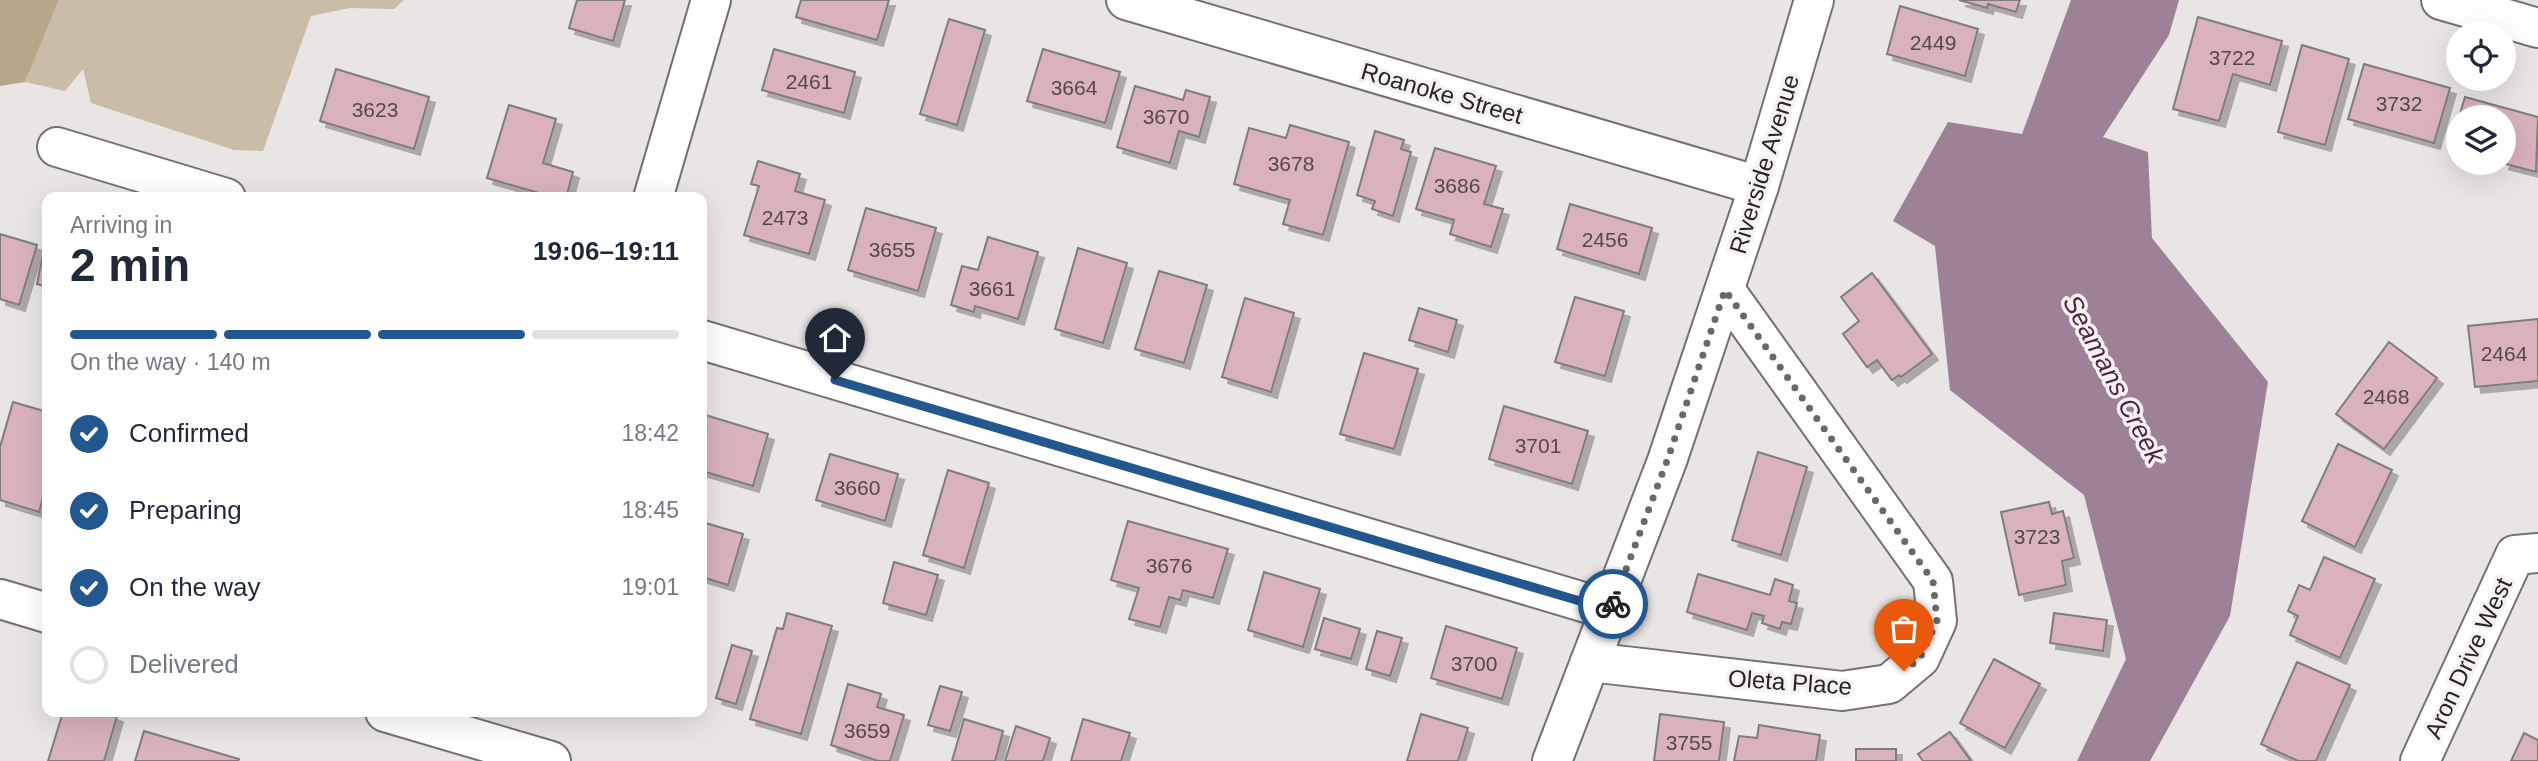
<!DOCTYPE html>
<html lang="en">
<head>
<meta charset="utf-8">
<style>
	:root { --surface:#fff; --page:#f2f2f3; --text:#1f2937; --muted:#747a83; --line:#e0e1e3; --accent:#22578f }
	body { margin:0; font-family:Arial,sans-serif; background:var(--page); color:var(--text); height:100vh; display:flex; flex-direction:column; font-size:26px; white-space:nowrap }
	* { box-sizing:border-box; margin:0 }
	p { font-size:23px; color:var(--muted) }
	.icon { flex:none; width:38px; height:38px; fill:none; stroke:currentColor; stroke-width:2; stroke-linecap:round; stroke-linejoin:round }
	.map { position:relative; flex:1; overflow:hidden }
	.panel { position:absolute; left:42px; top:192px; width:665px; height:525px; display:flex; flex-direction:column; background:var(--surface); border-radius:14px; box-shadow:0 7px 28px #0002 }
	.panel>* { flex:none }
	.fabs { position:absolute; left:2446px; top:21px; display:grid; gap:14px }
	.fabs a { display:grid; place-items:center; width:70px; height:70px; border-radius:50%; background:var(--surface); box-shadow:0 7px 28px #0002; font-size:35px }
	.pin { position:absolute; display:grid; place-items:center; width:60px; height:60px; color:#fff; margin:-72px -30px; border-radius:50% 50% 50% 0; rotate:-45deg; box-shadow:0 0 7px #0007 }
	.pin .icon { rotate:45deg }
	.courier { position:absolute; display:grid; place-items:center; width:70px; height:70px; margin:-35px; border:5px solid #22578f; border-radius:50%; background:#fff; color:#222; box-shadow:0 2px 9px #0007 }
	.summary em { font-style:normal; font-weight:700 }
	.summary div { display:flex; flex-direction:column-reverse }
	.summary { display:flex; align-items:center; justify-content:space-between; height:119px; padding:0 28px }
	h1 { font-size:46px; font-weight:700; line-height:52px }
	.bar { display:grid; grid-template-columns:repeat(4,1fr); gap:10px 7px; align-content:center; height:84px; padding:0 28px }
	.bar i { height:9px; border-radius:5px; background:var(--line) }
	.bar .current { background:var(--accent) }
	.bar p { grid-column:span 4 }
	ol { padding:0 28px; list-style:none }
	li { display:flex; align-items:center; gap:21px; height:77px }
	li p { margin-inline-start:auto }
	li .icon { padding:7px; border-radius:50%; background:var(--accent); color:#fff; stroke-width:4 }
	li:last-child { color:var(--muted) }
	li i { width:38px; height:38px; border:4px solid var(--line); border-radius:50% }
	.map>svg:first-child { display:block }
</style>
</head>
<body>
<div class="map">
<svg width="2538" height="761" viewBox="0 0 2538 761">
	<defs>
		<filter id="shadow"><feDropShadow dx="6" dy="6" stdDeviation="0" flood-color="#0004"/></filter>
	</defs>
	<rect width="100%" height="100%" fill="#e9e5e4"/>
	<!-- green -->
	<path fill="#c9bda7" d="M59 0H404L394 9 350 8 311 16 263 151 234 150 91 103 83 69 65 91 25 82Z"/>
	<!-- forest -->
	<path fill="#b7a687" d="M0 0H59L25 82 0 86Z"/>
	<!-- water -->
	<path fill="#9d8197" d="M2071 0H2179L2169 35 2103 137 2148 152 2152 238 2268 382 2230 616 2150 761H2077L2126 659 2084 495 1950 390 1935 246 1893 221 1948 122 2022 134Z"/>
	<!-- building -->
	<g fill="#d9b2bc" stroke="#7f7c7d" stroke-width="2" filter="url(#shadow)">
		<path d="M577 0H625L613 41 569 28Z"/>
		<path d="M801 0H889L877 40 796 17Z"/>
		<path d="M1959 0H2020L2016 12 1988 4 1987 8Z"/>
		<path d="M1900 6 1978 29 1965 76 1887 54Z"/>
		<path d="M2198 17 2282 41 2270 85 2233 74 2219 121 2173 109Z"/>
		<path d="M949 19 985 30 957 125 920 114Z"/>
		<path d="M2302 45 2349 59 2325 145 2278 132Z"/>
		<path d="M774 49 855 72 844 113 762 90Z"/>
		<path d="M1043 49 1120 72 1105 123 1027 101Z"/>
		<path d="M2364 64 2450 88 2434 143 2348 119Z"/>
		<path d="M336 69 429 97 414 149 320 121Z"/>
		<path d="M1135 86 1183 100 1186 90 1210 97 1199 137 1179 131 1170 163 1117 147Z"/>
		<path d="M2465 97 2538 117 2536 172 2502 163H2504V117H2459Z"/>
		<path d="M509 105 556 119 543 163 573 172 566 198H556L487 178Z"/>
		<path d="M2459 118V151L2450 149Z"/>
		<path d="M1290 125 1349 142 1323 235 1283 224 1290 200 1234 184 1249 128 1286 138Z"/>
		<path d="M1375 131 1404 140 1401 149 1411 152 1393 216 1372 209 1375 201 1357 195Z"/>
		<path d="M1435 148 1496 166 1484 204 1503 209 1491 247 1450 234 1454 220 1416 209Z"/>
		<path d="M758 161 800 174 795 191 825 200 809 254 744 235 759 186 751 184Z"/>
		<path d="M1570 204 1652 228 1639 274 1557 249Z"/>
		<path d="M866 208 936 228 918 291 848 270Z"/>
		<path d="M0 234 37 245 19 305 0 299Z"/>
		<path d="M47 234V287L37 284Z"/>
		<path d="M988 237 1038 252 1018 319 975 306 974 312 951 305 962 266 978 270Z"/>
		<path d="M1078 248 1127 263 1103 343 1055 329Z"/>
		<path d="M1159 271 1207 285 1184 363 1135 349Z"/>
		<path d="M1872 273 1932 354 1901 377 1899 375 1892 380 1877 360 1867 367 1843 334 1859 321 1841 297Z"/>
		<path d="M1575 297 1624 311 1605 376 1555 362Z"/>
		<path d="M1245 298 1294 313 1271 392 1222 377Z"/>
		<path d="M1419 308 1457 320 1448 352 1409 340Z"/>
		<path d="M2538 319V381L2475 387 2468 326Z"/>
		<path d="M2389 342 2437 378 2384 449 2336 414Z"/>
		<path d="M1364 353 1418 369 1394 449 1340 434Z"/>
		<path d="M13 402 47 412V484L39 512 0 500V447Z"/>
		<path d="M1504 406 1588 431 1572 484 1489 459Z"/>
		<path d="M702 414 768 434 753 486 702 471Z"/>
		<path d="M2338 444 2392 470 2355 547 2302 521Z"/>
		<path d="M1758 452 1807 467 1781 555 1732 540Z"/>
		<path d="M830 454 898 474 885 521 816 500Z"/>
		<path d="M948 470 989 483 964 568 923 555Z"/>
		<path d="M2049 502 2052 514 2063 511 2074 558 2062 561 2066 585 2019 595 2001 512Z"/>
		<path d="M1128 521 1228 549 1213 598 1183 590 1180 600 1169 597 1160 627 1129 619 1139 588 1111 580Z"/>
		<path d="M702 522 743 534 728 585 702 577Z"/>
		<path d="M2324 557 2375 579 2340 658 2290 635 2298 616 2288 611 2299 585 2310 590Z"/>
		<path d="M894 562 938 575 926 615 883 603Z"/>
		<path d="M1264 572 1320 589 1303 647 1248 630Z"/>
		<path d="M1698 574 1770 595 1775 579 1793 585 1789 601 1797 603 1791 624 1782 622 1780 629 1762 623 1764 616 1752 613 1747 630 1687 612Z"/>
		<path d="M787 613 832 626 801 734 750 719 777 628 783 629Z"/>
		<path d="M2054 613 2107 620 2103 651 2050 643Z"/>
		<path d="M1324 618 1360 629 1351 659 1315 649Z"/>
		<path d="M1446 626 1517 648 1502 699 1431 678Z"/>
		<path d="M1377 631 1402 638 1390 676 1366 669Z"/>
		<path d="M732 645 752 651 736 704 716 698Z"/>
		<path d="M1994 659 2040 684 2005 748 1960 723Z"/>
		<path d="M2297 662 2350 685 2316 761H2298L2261 744Z"/>
		<path d="M848 684 881 694 877 707 904 715 890 761H878L831 745Z"/>
		<path d="M940 686 962 692 950 731 928 725Z"/>
		<path d="M63 712H106L117 716 104 761H48Z"/>
		<path d="M1421 714 1468 728 1458 761H1407Z"/>
		<path d="M1660 714 1724 722 1719 761H1654Z"/>
		<path d="M964 719 1003 731 995 761H952Z"/>
		<path d="M1083 719 1130 733 1121 761H1071Z"/>
		<path d="M1759 725 1820 735 1816 761H1734L1739 736 1757 738Z"/>
		<path d="M1016 726 1050 738 1043 761H1005Z"/>
		<path d="M144 731 239 759 238 761H135Z"/>
		<path d="M1950 732 1971 761H1923L1918 754Z"/>
		<path d="M2524 733 2538 740V761H2511Z"/>
		<rect x="1856" y="749" width="40" height="12"/>
	</g>
	<g fill="none" stroke-linecap="round" stroke-linejoin="round">
		<defs>
			<g id="minor">
				<path d="M1126 0 1759 186"/>
				<path d="M2441 0 2538 28"/>
				<path d="M57 147 226 198"/>
				<path d="M653 198 711 0"/>
				<path d="M702 340 1610 610"/>
				<path d="M0 599 47 613"/>
				<path d="M1590 662 1842 691 1889 684 1920 658 1937 621 1933 581 1725 290"/>
				<path d="M385 712 551 761"/>
				<path d="M1552 761 1667 461 1759 186 1814 0"/>
				<path d="M2420 761 2515 555 2538 553"/>
			</g>
		</defs>
		<!-- minor casing -->
		<use href="#minor" stroke="#747170" stroke-width="42"/>
		<!-- minor -->
		<use href="#minor" stroke="#fff" stroke-width="38"/>
	</g>
	<g fill="none" stroke-linecap="round" stroke-linejoin="round">
		<!-- done -->
		<path stroke="#6b6868" stroke-width="7" stroke-dasharray="0 12.6" d="M1613 604 1667 461 1725 290 1933 581 1937 621 1920 658 1904 671"/>
		<!-- route -->
		<path stroke="#22578f" stroke-width="9" d="M835 380 1610 610 1613 604"/>
	</g>
	<g text-anchor="middle" dominant-baseline="central" stroke-width="7" stroke-linejoin="round" paint-order="stroke">
		<!-- number labels -->
		<g font-size="21" fill="#54484b">
			<text x="1933" y="42">2449</text>
			<text x="2232" y="57">3722</text>
			<text x="809" y="81">2461</text>
			<text x="1074" y="87">3664</text>
			<text x="2399" y="103">3732</text>
			<text x="375" y="109">3623</text>
			<text x="1166" y="116">3670</text>
			<text x="1291" y="163">3678</text>
			<text x="1457" y="185">3686</text>
			<text x="785" y="217">2473</text>
			<text x="1605" y="239">2456</text>
			<text x="892" y="249">3655</text>
			<text x="992" y="288">3661</text>
			<text x="2504" y="353">2464</text>
			<text x="2386" y="396">2468</text>
			<text x="1538" y="445">3701</text>
			<text x="857" y="487">3660</text>
			<text x="2037" y="536">3723</text>
			<text x="1169" y="565">3676</text>
			<text x="1474" y="663">3700</text>
			<text x="867" y="730">3659</text>
			<text x="1689" y="742">3755</text>
		</g>
		<!-- street labels -->
		<g font-size="24" fill="#272525" stroke="#f6f2f2">
			<text transform="translate(1442 93) rotate(16)">Roanoke Street</text>
			<text transform="translate(1764 164) rotate(-73)">Riverside Avenue</text>
			<text transform="translate(2468 658) rotate(-65)">Aron Drive West</text>
			<text transform="translate(1790 682) rotate(4)">Oleta Place</text>
		</g>
		<!-- water labels -->
		<g font-size="26" font-style="italic" fill="#4c2445" stroke="#f6f2f2">
			<text transform="translate(2114 379) rotate(62)">Seamans Creek</text>
		</g>
	</g>
</svg>
<div class="fabs">
<a><svg class="icon" aria-label="locate" viewBox="0 0 24 24"><circle cx="12" cy="12" r="6"/><path d="M12 2v4M12 18v4M2 12h4M18 12h4"/></svg></a>
<a><svg class="icon" aria-label="layers" viewBox="0 0 24 24"><path d="M12 4l9 5-9 5-9-5zM3 14l9 5 9-5"/></svg></a>
</div>
<div class="pin" style="left:1904px;top:671px;background:#ea580c"><svg class="icon" aria-label="bag" viewBox="0 0 24 24"><path d="M5 8h14l-1 12H6zM9 8a3 3 0 0 1 6 0"/></svg></div>
<div class="pin" style="left:835px;top:380px;background:#1f2937"><svg class="icon" aria-label="home" viewBox="0 0 24 24"><path d="M3 11l9-7 9 7M6 9v11h12V9"/></svg></div>
<div class="courier" style="left:1613px;top:604px"><svg class="icon" aria-label="bike" viewBox="0 0 24 24"><circle cx="6" cy="16" r="4"/><circle cx="18" cy="16" r="4"/><path d="M6 16l4-8h5l3 8M10 8l3 8H6M13 5h3"/></svg></div>
<section class="panel">
<div class="summary"><div><h1>2 min</h1><p>Arriving in</p></div><em>19:06–19:11</em></div>
<div class="bar"><i class="current"></i><i class="current"></i><i class="current"></i><i></i><p>On the way · 140 m</p></div>
<ol>
<li><svg class="icon" aria-label="check" viewBox="0 0 24 24"><path d="M5 12l5 5 9-10"/></svg>Confirmed<p>18:42</p></li>
<li><svg class="icon" aria-label="check" viewBox="0 0 24 24"><path d="M5 12l5 5 9-10"/></svg>Preparing<p>18:45</p></li>
<li><svg class="icon" aria-label="check" viewBox="0 0 24 24"><path d="M5 12l5 5 9-10"/></svg>On the way<p>19:01</p></li>
<li><i></i>Delivered</li>
</ol>
</section>
</div>
</body>
</html>
